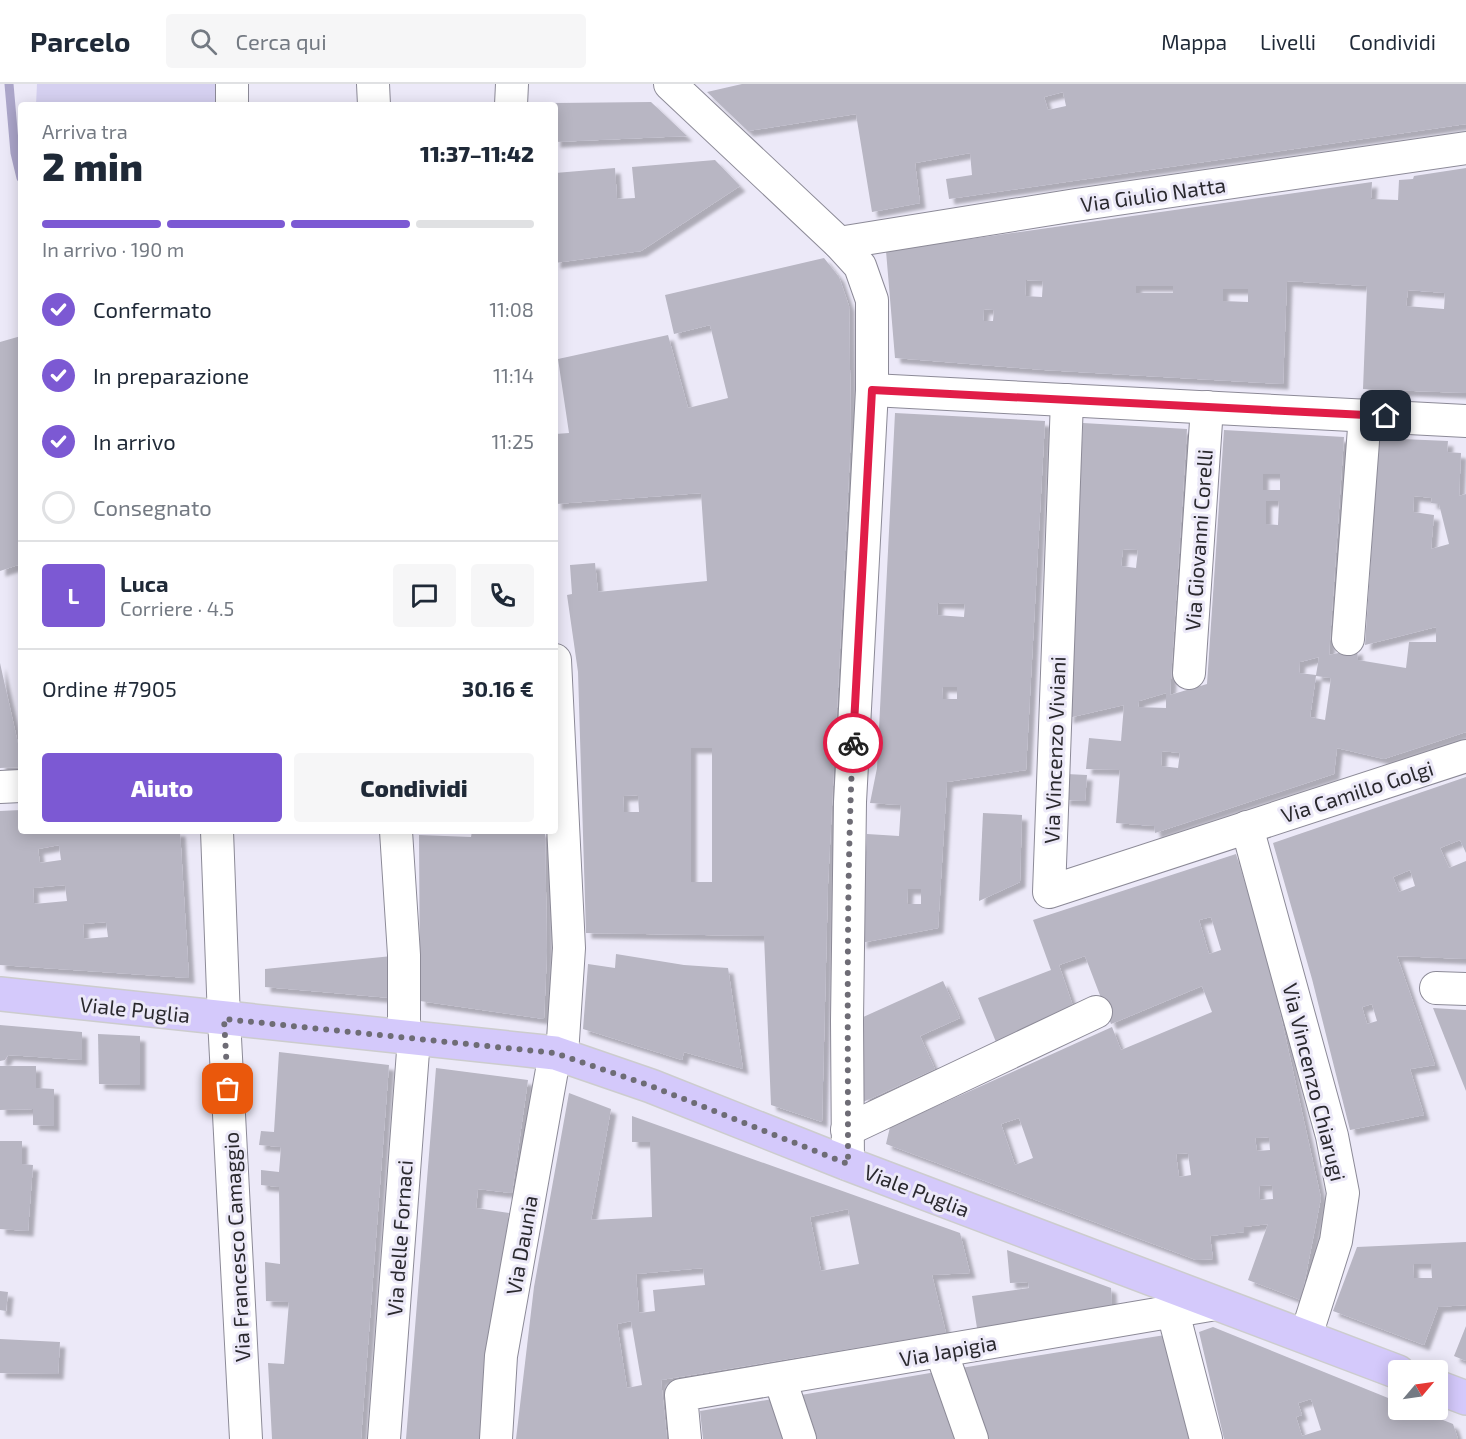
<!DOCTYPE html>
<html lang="it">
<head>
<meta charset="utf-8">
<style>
	:root { --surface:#fff; --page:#f6f6f7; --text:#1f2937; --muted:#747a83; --line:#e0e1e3; --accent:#7c59d3 }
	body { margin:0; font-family:"Exo 2",sans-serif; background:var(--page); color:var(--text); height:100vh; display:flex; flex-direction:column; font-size:22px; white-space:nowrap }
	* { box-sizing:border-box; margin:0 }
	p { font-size:20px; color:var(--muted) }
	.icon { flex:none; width:33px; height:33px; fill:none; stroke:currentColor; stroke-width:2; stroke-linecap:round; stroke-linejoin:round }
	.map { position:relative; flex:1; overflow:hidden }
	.drawer { position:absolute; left:18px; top:18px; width:540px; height:732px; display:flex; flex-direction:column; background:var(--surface); border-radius:6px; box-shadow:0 3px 15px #0003 }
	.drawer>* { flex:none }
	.needle { width:39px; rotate:61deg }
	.buttons { position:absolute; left:1388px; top:1276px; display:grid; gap:12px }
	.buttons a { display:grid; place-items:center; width:60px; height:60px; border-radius:6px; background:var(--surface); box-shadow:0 3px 15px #0003; font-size:30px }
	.pin { position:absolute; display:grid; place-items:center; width:51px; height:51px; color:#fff; margin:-26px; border-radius:12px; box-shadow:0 3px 9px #0006 }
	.courier { position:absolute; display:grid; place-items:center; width:60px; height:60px; margin:-30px; border:4px solid #e11d48; border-radius:50%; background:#fff; color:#222; box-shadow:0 2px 8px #0007 }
	.headline em { font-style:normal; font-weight:800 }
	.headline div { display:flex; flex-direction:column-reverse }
	.headline { display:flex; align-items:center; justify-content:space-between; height:102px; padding:0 24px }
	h1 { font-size:39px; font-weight:800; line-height:45px }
	.bar { display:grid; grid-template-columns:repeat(4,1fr); gap:9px 6px; align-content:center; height:72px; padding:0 24px }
	.bar i { height:8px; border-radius:4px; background:var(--line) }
	.bar .current { background:var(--accent) }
	.bar p { grid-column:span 4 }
	.line { display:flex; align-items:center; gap:15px; padding:0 24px; border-top:2px solid var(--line) }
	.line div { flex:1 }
	.round { display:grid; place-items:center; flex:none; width:63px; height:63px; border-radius:6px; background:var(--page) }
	ol { padding:0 24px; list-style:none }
	li { display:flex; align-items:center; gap:18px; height:66px }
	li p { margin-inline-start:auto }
	li .icon { padding:6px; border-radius:50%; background:var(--accent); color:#fff; stroke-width:4 }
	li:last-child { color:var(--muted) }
	li i { width:33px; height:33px; border:3px solid var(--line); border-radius:50% }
	.cta { display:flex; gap:12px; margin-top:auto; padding:12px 24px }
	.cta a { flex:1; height:69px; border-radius:6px; background:var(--accent); color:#fff; font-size:24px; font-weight:800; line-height:69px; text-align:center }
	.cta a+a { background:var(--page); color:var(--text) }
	header { display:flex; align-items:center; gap:36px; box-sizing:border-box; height:84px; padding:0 30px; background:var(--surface); border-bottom:2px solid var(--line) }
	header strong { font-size:28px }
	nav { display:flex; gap:33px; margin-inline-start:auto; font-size:21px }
	.search { width:420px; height:54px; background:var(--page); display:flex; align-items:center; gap:15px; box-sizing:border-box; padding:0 21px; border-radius:6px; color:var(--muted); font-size:22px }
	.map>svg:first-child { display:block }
</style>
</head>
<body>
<header>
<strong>Parcelo</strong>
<div class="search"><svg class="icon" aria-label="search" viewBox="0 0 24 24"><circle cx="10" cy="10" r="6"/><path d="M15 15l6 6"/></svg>Cerca qui</div>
<nav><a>Mappa</a><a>Livelli</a><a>Condividi</a></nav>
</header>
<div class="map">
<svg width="1466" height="1355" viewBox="0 0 1466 1355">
	<defs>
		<filter id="shadow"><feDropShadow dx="5.5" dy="5.5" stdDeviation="1.5" flood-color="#0004"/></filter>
	</defs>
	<rect width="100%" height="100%" fill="#ece9f8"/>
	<!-- green -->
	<path fill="#d5d0f0" d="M37 0H219L218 21H36Z"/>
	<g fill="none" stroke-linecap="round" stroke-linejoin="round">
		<!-- stream -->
		<path stroke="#aba5c9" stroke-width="9" d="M9 0 15 69 21 94"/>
	</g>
	<!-- building -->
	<g fill="#b8b6c3" fill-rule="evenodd" filter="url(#shadow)">
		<path d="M742 0H1466V40L949 115 946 95 972 91 970 69 915 79 920 119 872 128 856 30 748 47 707 8ZM1063 8 1066 22 1048 26 1044 13Z"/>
		<path d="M651 18 687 52 555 58V19Z"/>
		<path d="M715 76 740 102 641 167 555 179V89L615 84 617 115 635 114 632 83Z"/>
		<path d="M1466 84V309L1363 305 1367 202 1287 197 1283 300 1044 286 895 274 886 167 1372 98 1371 115 1398 116 1399 96 1413 95 1414 92ZM1026 196 1043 197 1042 213 1025 212ZM1136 202H1173V209H1136ZM1223 205H1248V218L1223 217ZM1408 206 1445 209 1444 225 1406 222ZM984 225 994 226 993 237H983Z"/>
		<path d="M824 174 839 193 849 222 851 350 828 800 822 1038 771 1021 764 852 586 849 578 588 567 511 572 510 570 481 595 479 598 508 707 497 701 409 556 420 555 350 569 349 558 275 668 251 688 324 728 314 710 241 674 250 665 211ZM691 664H712V798H691ZM638 711 639 728H624L623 712Z"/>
		<path d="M21 252V480L0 487V258Z"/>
		<path d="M895 329 1045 337 1026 686 947 698 938 844 861 859 867 750 899 752 901 721 870 719 877 684ZM938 519 965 520 964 533 937 531ZM942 603H957V615H943ZM908 805H921V820H907Z"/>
		<path d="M1083 339 1187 345 1170 611 1207 600 1224 346 1344 353 1329 571 1357 565 1358 576 1406 584 1409 558H1436V543L1365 561 1379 354 1448 357 1447 368 1461 369 1459 412 1466 410V648L1384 675 1337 664 1334 690 1155 749 1154 742 1116 739 1120 686 1086 685 1089 654 1121 657 1124 621 1068 634ZM1263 390H1280V406H1263ZM1414 412 1432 414 1431 419 1439 420 1449 460 1431 465 1434 431 1413 428ZM1266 417H1279L1278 441 1266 440ZM1123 465 1138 466 1136 484 1121 482ZM1319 573 1316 591 1299 589 1300 578ZM1316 592 1331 594 1325 636 1310 633ZM1166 609V624L1138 623 1139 617ZM1162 667 1180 669 1178 684 1161 682Z"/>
		<path d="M0 579 21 673V683L0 684Z"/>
		<path d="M1066 690 1087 691 1085 717 1064 716Z"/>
		<path d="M1466 693V769L1460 756 1440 764 1449 784 1466 777V875L1397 872 1435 981 1410 985 1424 1031 1350 1046 1312 895 1273 759ZM1410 786 1415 802 1399 808 1393 793ZM1372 920 1377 937 1367 940 1362 923Z"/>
		<path d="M21 726V747H180L189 894 0 881V727ZM59 761 61 776 40 779 38 765ZM65 801 67 817 34 820 33 804ZM106 838 108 853 84 855 83 840Z"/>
		<path d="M983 729 1022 731 1020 798 979 817Z"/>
		<path d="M472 747H545L547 868 544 935 420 917 419 751 471 753Z"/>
		<path d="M1236 770 1268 874 1321 1114 1301 1216 1248 1196 1268 1140 1244 1143V1148L1210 1152 1213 1175 1196 1176 886 1060 890 1043 1112 943 1121 966 1212 928 1202 902 1111 940 1085 872 1059 881 1074 925 996 958 978 914 1051 886 1033 836ZM1211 833 1221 866 1209 870 1199 836ZM1019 1034 1033 1074 1015 1081 1001 1040ZM1269 1053 1270 1066 1257 1067 1255 1054ZM1188 1069 1191 1091 1179 1093 1176 1070ZM1272 1101 1273 1115 1260 1116 1259 1102Z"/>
		<path d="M616 870 684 881 728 884 743 985 684 968 682 976 583 945 588 880 615 884Z"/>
		<path d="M392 872 391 914 265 903V885Z"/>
		<path d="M943 897 960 934 920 952 935 985 863 1018 861 934Z"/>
		<path d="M1433 924 1466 926V1007Z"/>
		<path d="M0 941 82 948V976L8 971 5 976 0 977Z"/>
		<path d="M98 950 140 952V1001L99 1000Z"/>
		<path d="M279 968 389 981 361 1355H272L268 1279 284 1280 289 1218 266 1217 265 1178 280 1180 279 1103 261 1101V1086L279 1088 281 1063 259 1061 261 1047 274 1048Z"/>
		<path d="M0 982H36V1004L54 1005V1042L33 1041V1025L0 1026Z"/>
		<path d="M436 984 528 996 512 1109 478 1105 476 1124 509 1129 488 1269 482 1355H406Z"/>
		<path d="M569 1009 611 1025 591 1136 652 1133 650 1058H632V1032L960 1149 970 1189 932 1191 946 1249 661 1296 667 1355H516L534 1203ZM848 1125 859 1180 821 1187 810 1133ZM703 1184 705 1201 653 1206 655 1227 639 1229 636 1190ZM631 1237 642 1301 627 1304 617 1240Z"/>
		<path d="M0 1057H22V1080L33 1081 28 1147 0 1145Z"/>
		<path d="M1466 1158V1221L1438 1223 1424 1261 1333 1227 1357 1163ZM1413 1180H1431L1432 1194H1414Z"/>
		<path d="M1007 1166 1111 1204 1112 1222 977 1244 972 1212 1029 1204 1028 1198 1010 1199Z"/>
		<path d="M0 1207 8 1208 6 1227 0 1226Z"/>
		<path d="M1466 1242V1277L1454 1272Z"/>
		<path d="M1213 1243 1398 1318V1326H1418L1453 1340 1458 1355H1224L1199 1248ZM1311 1315 1321 1346 1302 1352 1296 1333 1302 1331 1298 1319Z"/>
		<path d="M1165 1251 1191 1355H985L961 1284Z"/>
		<path d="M0 1255 60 1258 58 1290 0 1289Z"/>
		<path d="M936 1288 959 1355H815L801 1311Z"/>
		<path d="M773 1315 786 1355H703L700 1327Z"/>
	</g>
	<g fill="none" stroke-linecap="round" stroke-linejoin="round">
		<defs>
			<g id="minor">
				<path d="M232 0V21"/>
				<path d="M373 0 374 21"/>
				<path d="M670 0 839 159 860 182 872 216V306L850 718 847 937 848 1080"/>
				<path d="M511 21 512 0"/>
				<path d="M839 159 1076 121 1466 64"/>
				<path d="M872 306 1466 337"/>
				<path d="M1067 316 1049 808 1466 672"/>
				<path d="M1348 555 1365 331"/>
				<path d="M555 576 569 864 562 971"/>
				<path d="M1189 589 1207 323"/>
				<path d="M0 703 21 702"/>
				<path d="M1247 743 1332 1052 1343 1109 1336 1157 1306 1252"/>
				<path d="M217 747 224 935 246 1355"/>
				<path d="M396 747 404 871V953"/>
				<path d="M1436 904 1466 905"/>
				<path d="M847 1046 1096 928"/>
				<path d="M1173 1228 1206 1355"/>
				<path d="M941 1267 972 1355"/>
				<path d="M780 1295 800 1355"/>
				<path d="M384 1355 414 954"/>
				<path d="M496 1355 501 1272 555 969"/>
				<path d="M685 1355 681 1311 1216 1220"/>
			</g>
			<g id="major">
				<path d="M0 910 555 969 651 1002 848 1080 1398 1288"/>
				<path d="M1437 1303 1466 1314"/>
			</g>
		</defs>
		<!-- minor casing -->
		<use href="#minor" stroke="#8c8a97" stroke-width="34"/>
		<!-- major casing -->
		<use href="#major" stroke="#cccccd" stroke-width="36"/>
		<!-- minor -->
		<use href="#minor" stroke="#fff" stroke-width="32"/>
		<!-- major -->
		<use href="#major" stroke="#d4c9fb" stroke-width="33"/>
	</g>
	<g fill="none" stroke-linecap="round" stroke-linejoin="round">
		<!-- done -->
		<path stroke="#6e6c75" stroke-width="6" stroke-dasharray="0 10.8" d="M228 1005 224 935 555 969 651 1002 848 1080C848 940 846 799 853 659"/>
		<!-- route -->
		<path stroke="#e11d48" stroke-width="8" d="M853 659 872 306 1386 332"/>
	</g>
	<g text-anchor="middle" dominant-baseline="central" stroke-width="6" stroke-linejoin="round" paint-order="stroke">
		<!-- street labels -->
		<g font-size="21" fill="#2a292e" stroke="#ece9f8">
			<text transform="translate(1153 110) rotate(-8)">Via Giulio Natta</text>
			<text transform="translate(1198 456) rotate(-86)">Via Giovanni Corelli</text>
			<text transform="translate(1054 666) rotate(-88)">Via Vincenzo Viviani</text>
			<text transform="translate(1357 707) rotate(-18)">Via Camillo Golgi</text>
			<text transform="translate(135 925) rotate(6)">Viale Puglia</text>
			<text transform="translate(1315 998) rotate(76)">Via Vincenzo Chiarugi</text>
			<text transform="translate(917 1106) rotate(21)">Viale Puglia</text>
			<text transform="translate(399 1154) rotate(-86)">Via delle Fornaci</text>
			<text transform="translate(521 1161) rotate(-80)">Via Daunia</text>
			<text transform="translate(236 1163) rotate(-93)">Via Francesco Camaggio</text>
			<text transform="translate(948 1266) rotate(-10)">Via Japigia</text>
		</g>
	</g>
</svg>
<div class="buttons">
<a><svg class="needle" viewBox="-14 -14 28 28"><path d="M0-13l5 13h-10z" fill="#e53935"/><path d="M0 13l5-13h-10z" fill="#747a83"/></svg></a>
</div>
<div class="pin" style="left:228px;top:1005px;background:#ea580c"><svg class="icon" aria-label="bag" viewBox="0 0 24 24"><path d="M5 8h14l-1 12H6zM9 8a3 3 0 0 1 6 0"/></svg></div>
<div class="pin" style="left:1386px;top:332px;background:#1f2937"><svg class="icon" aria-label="home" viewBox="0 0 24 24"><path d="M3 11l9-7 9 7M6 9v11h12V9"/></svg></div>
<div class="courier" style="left:853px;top:659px"><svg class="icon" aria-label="bike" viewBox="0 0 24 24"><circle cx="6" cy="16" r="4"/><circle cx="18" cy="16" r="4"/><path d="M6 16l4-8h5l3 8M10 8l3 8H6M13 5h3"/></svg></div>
<section class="drawer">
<div class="headline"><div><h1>2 min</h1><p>Arriva tra</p></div><em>11:37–11:42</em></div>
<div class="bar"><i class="current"></i><i class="current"></i><i class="current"></i><i></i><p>In arrivo · 190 m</p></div>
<ol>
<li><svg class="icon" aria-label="check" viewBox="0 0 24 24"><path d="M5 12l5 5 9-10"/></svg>Confermato<p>11:08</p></li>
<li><svg class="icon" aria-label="check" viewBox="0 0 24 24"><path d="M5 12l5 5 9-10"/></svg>In preparazione<p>11:14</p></li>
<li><svg class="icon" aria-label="check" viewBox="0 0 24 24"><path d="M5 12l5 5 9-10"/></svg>In arrivo<p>11:25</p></li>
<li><i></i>Consegnato</li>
</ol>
<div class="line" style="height:108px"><b class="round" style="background:var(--accent);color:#fff">L</b><div><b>Luca</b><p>Corriere · 4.5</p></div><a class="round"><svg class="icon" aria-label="chat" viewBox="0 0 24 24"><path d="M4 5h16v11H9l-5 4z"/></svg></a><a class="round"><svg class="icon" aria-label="phone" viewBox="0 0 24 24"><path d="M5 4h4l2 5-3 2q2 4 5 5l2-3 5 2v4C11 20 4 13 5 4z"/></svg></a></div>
<div class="line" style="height:78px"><div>Ordine #7905</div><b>30.16 €</b></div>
<div class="cta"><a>Aiuto</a><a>Condividi</a></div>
</section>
</div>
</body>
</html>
